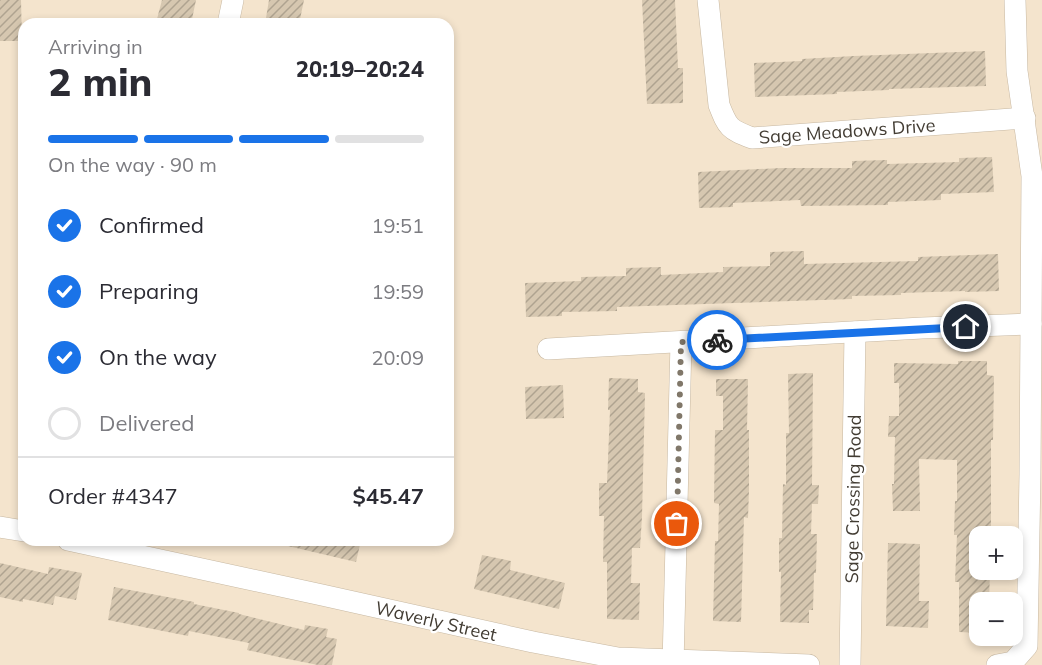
<!DOCTYPE html>
<html lang="en">
<head>
<meta charset="utf-8">
<style>
	:root { --surface:#fff; --page:#f7f7f7; --text:#2b2b33; --muted:#7c7c81; --line:#e1e1e2; --accent:#1a73e8 }
	body { margin:0; font-family:Mulish,sans-serif; background:var(--page); color:var(--text); height:100vh; display:flex; flex-direction:column; font-size:22px; white-space:nowrap }
	* { box-sizing:border-box; margin:0 }
	p { font-size:20px; color:var(--muted) }
	.icon { flex:none; width:33px; height:33px; fill:none; stroke:currentColor; stroke-width:2; stroke-linecap:round; stroke-linejoin:round }
	.map { position:relative; flex:1; overflow:hidden }
	.side { position:absolute; left:18px; top:18px; width:436px; height:528px; display:flex; flex-direction:column; background:var(--surface); border-radius:18px; box-shadow:0 3px 9px #0003 }
	.side>* { flex:none }
	.controls { position:absolute; left:969px; top:526px; display:grid; gap:12px }
	.controls a { display:grid; place-items:center; width:54px; height:54px; border-radius:12px; background:var(--surface); box-shadow:0 3px 9px #0003; font-size:30px }
	.pin { position:absolute; display:grid; place-items:center; width:51px; height:51px; color:#fff; margin:-26px; border:3px solid #fff; border-radius:50%; box-shadow:0 2px 6px #0007 }
	.courier { position:absolute; display:grid; place-items:center; width:60px; height:60px; margin:-30px; border:4px solid #1a73e8; border-radius:50%; background:#fff; color:#222; box-shadow:0 2px 8px #0007 }
	.headline em { font-style:normal; font-weight:800 }
	.headline div { display:flex; flex-direction:column-reverse }
	.headline { display:flex; align-items:center; justify-content:space-between; height:102px; padding:0 30px }
	h1 { font-size:39px; font-weight:800; line-height:45px }
	.bar { display:grid; grid-template-columns:repeat(4,1fr); gap:9px 6px; align-content:center; height:72px; padding:0 30px }
	.bar i { height:8px; border-radius:4px; background:var(--line) }
	.bar .selected { background:var(--accent) }
	.bar p { grid-column:span 4 }
	.line { display:flex; align-items:center; gap:15px; padding:0 30px; border-top:2px solid var(--line) }
	.line div { flex:1 }
	ol { padding:0 30px; list-style:none }
	li { display:flex; align-items:center; gap:18px; height:66px }
	li p { margin-inline-start:auto }
	li .icon { padding:6px; border-radius:50%; background:var(--accent); color:#fff; stroke-width:4 }
	li:last-child { color:var(--muted) }
	li i { width:33px; height:33px; border:3px solid var(--line); border-radius:50% }
	.map>svg:first-child { display:block }
</style>
</head>
<body>
<div class="map">
<svg width="1042" height="665" viewBox="0 0 1042 665">
	<defs>
		<pattern id="building-hatch" width="6" height="6" patternUnits="userSpaceOnUse" patternTransform="scale(1.5)"><rect width="6" height="6" fill="#d6c7b0"/><path d="M-1 1l2-2M0 6l6-6M5 7l2-2" fill="none" stroke="#afa390"/></pattern>
	</defs>
	<rect width="100%" height="100%" fill="#f4e4cd"/>
	<!-- building -->
	<g fill="url(#building-hatch)">
		<path d="M0 0H21L22 41H0Z"/>
		<path d="M162 0H196L191 24H179L157 19Z"/>
		<path d="M269 0H304L299 24H265Z"/>
		<path d="M642 0H675L678 68H683V103L647 104Z"/>
		<path d="M985 51 986 86 889 89V90L837 92V94L755 97 754 63 802 61V59L854 56Z"/>
		<path d="M992 157 994 192 941 194V200L888 202V205L801 206 800 200 733 203V207L699 208 698 172 781 168H852V161L887 160V164L959 162V158Z"/>
		<path d="M804 251V264L918 261V257L998 254 999 291 965 292V291L901 293V295L852 296V299L617 307V311L562 312V316L526 317 525 283 581 281V277L626 276V268L661 267V275L723 272V267L770 266V252Z"/>
		<path d="M958 361H987V375L994 376 993 440H991V536H980V570H990L989 603H980V633L959 632V582H955L957 535H954L955 501H957V460L919 459 920 511H893L892 484H894L895 437H888L889 416H899V383H894V363L958 364Z"/>
		<path d="M813 373 812 485H819L818 504H812L811 534H817L816 573H814L813 610H809V623L780 622 781 572H779V538H782L783 484 786 485V433H789L788 374Z"/>
		<path d="M609 378 638 379V392L645 393 642 517 640 548H632L631 583H640L639 620 607 619V562H603L604 516H599V483H607L610 410H608Z"/>
		<path d="M716 379H748L747 430H749V490L748 518 744 517 741 622 713 621 715 541H718L719 504 714 503 715 430H723V396H716Z"/>
		<path d="M563 385 564 418 526 419 525 387Z"/>
		<path d="M289 540H361L356 562 288 546Z"/>
		<path d="M888 543 920 544 919 601H929L928 628 886 626Z"/>
		<path d="M482 555 511 561 510 570 565 583 559 609 474 589Z"/>
		<path d="M0 563 48 574 49 567 82 573 76 600 55 596 53 605 23 599V602L0 597Z"/>
		<path d="M114 587 194 602V604L239 613V614L304 630 305 625 328 629 326 637 337 639 332 665H318L283 658 247 650 249 643 189 631 188 636 108 620Z"/>
	</g>
	<g fill="none" stroke-linecap="round" stroke-linejoin="round">
		<defs>
			<g id="street">
				<path d="M708 0 719 105C728 128 729 129 752 138L1025 118"/>
				<path d="M228 24 233 0"/>
				<path d="M548 349 922 328 1031 324"/>
				<path d="M0 527 24 531"/>
				<path d="M68 540 322 595 533 642 618 658 809 665"/>
				<path d="M673 665 681 342"/>
				<path d="M850 665 855 332"/>
				<path d="M997 665 1013 662 1027 646 1030 474 1032 176 1017 71 1015 0"/>
			</g>
		</defs>
		<!-- street casing -->
		<use href="#street" stroke="#c7b8a2" stroke-width="22"/>
		<!-- street -->
		<use href="#street" stroke="#fff" stroke-width="21"/>
	</g>
	<g fill="none" stroke-linecap="round" stroke-linejoin="round">
		<!-- done -->
		<path stroke="#807769" stroke-width="6" stroke-dasharray="0 10.8" d="M677 524 681 342 717 340"/>
		<!-- route -->
		<path stroke="#1a73e8" stroke-width="8" d="M717 340 966 327"/>
	</g>
	<g text-anchor="middle" dominant-baseline="central" stroke-width="4.5" stroke-linejoin="round" paint-order="stroke">
		<!-- street labels -->
		<g font-size="18" fill="#423c33" stroke="#fff">
			<text transform="translate(847 131) rotate(-4)">Sage Meadows Drive</text>
			<text transform="translate(853 499) rotate(-89)">Sage Crossing Road</text>
			<text transform="translate(436 621) rotate(13)">Waverly Street</text>
		</g>
	</g>
</svg>
<div class="controls">
<a>+</a>
<a>−</a>
</div>
<div class="pin" style="left:677px;top:524px;background:#ea580c"><svg class="icon" aria-label="bag" viewBox="0 0 24 24"><path d="M5 8h14l-1 12H6zM9 8a3 3 0 0 1 6 0"/></svg></div>
<div class="pin" style="left:966px;top:327px;background:#1f2937"><svg class="icon" aria-label="home" viewBox="0 0 24 24"><path d="M3 11l9-7 9 7M6 9v11h12V9"/></svg></div>
<div class="courier" style="left:717px;top:340px"><svg class="icon" aria-label="bike" viewBox="0 0 24 24"><circle cx="6" cy="16" r="4"/><circle cx="18" cy="16" r="4"/><path d="M6 16l4-8h5l3 8M10 8l3 8H6M13 5h3"/></svg></div>
<section class="side">
<div class="headline"><div><h1>2 min</h1><p>Arriving in</p></div><em>20:19–20:24</em></div>
<div class="bar"><i class="selected"></i><i class="selected"></i><i class="selected"></i><i></i><p>On the way · 90 m</p></div>
<ol>
<li><svg class="icon" aria-label="check" viewBox="0 0 24 24"><path d="M5 12l5 5 9-10"/></svg>Confirmed<p>19:51</p></li>
<li><svg class="icon" aria-label="check" viewBox="0 0 24 24"><path d="M5 12l5 5 9-10"/></svg>Preparing<p>19:59</p></li>
<li><svg class="icon" aria-label="check" viewBox="0 0 24 24"><path d="M5 12l5 5 9-10"/></svg>On the way<p>20:09</p></li>
<li><i></i>Delivered</li>
</ol>
<div class="line" style="height:78px"><div>Order #4347</div><b>$45.47</b></div>
</section>
</div>
</body>
</html>
